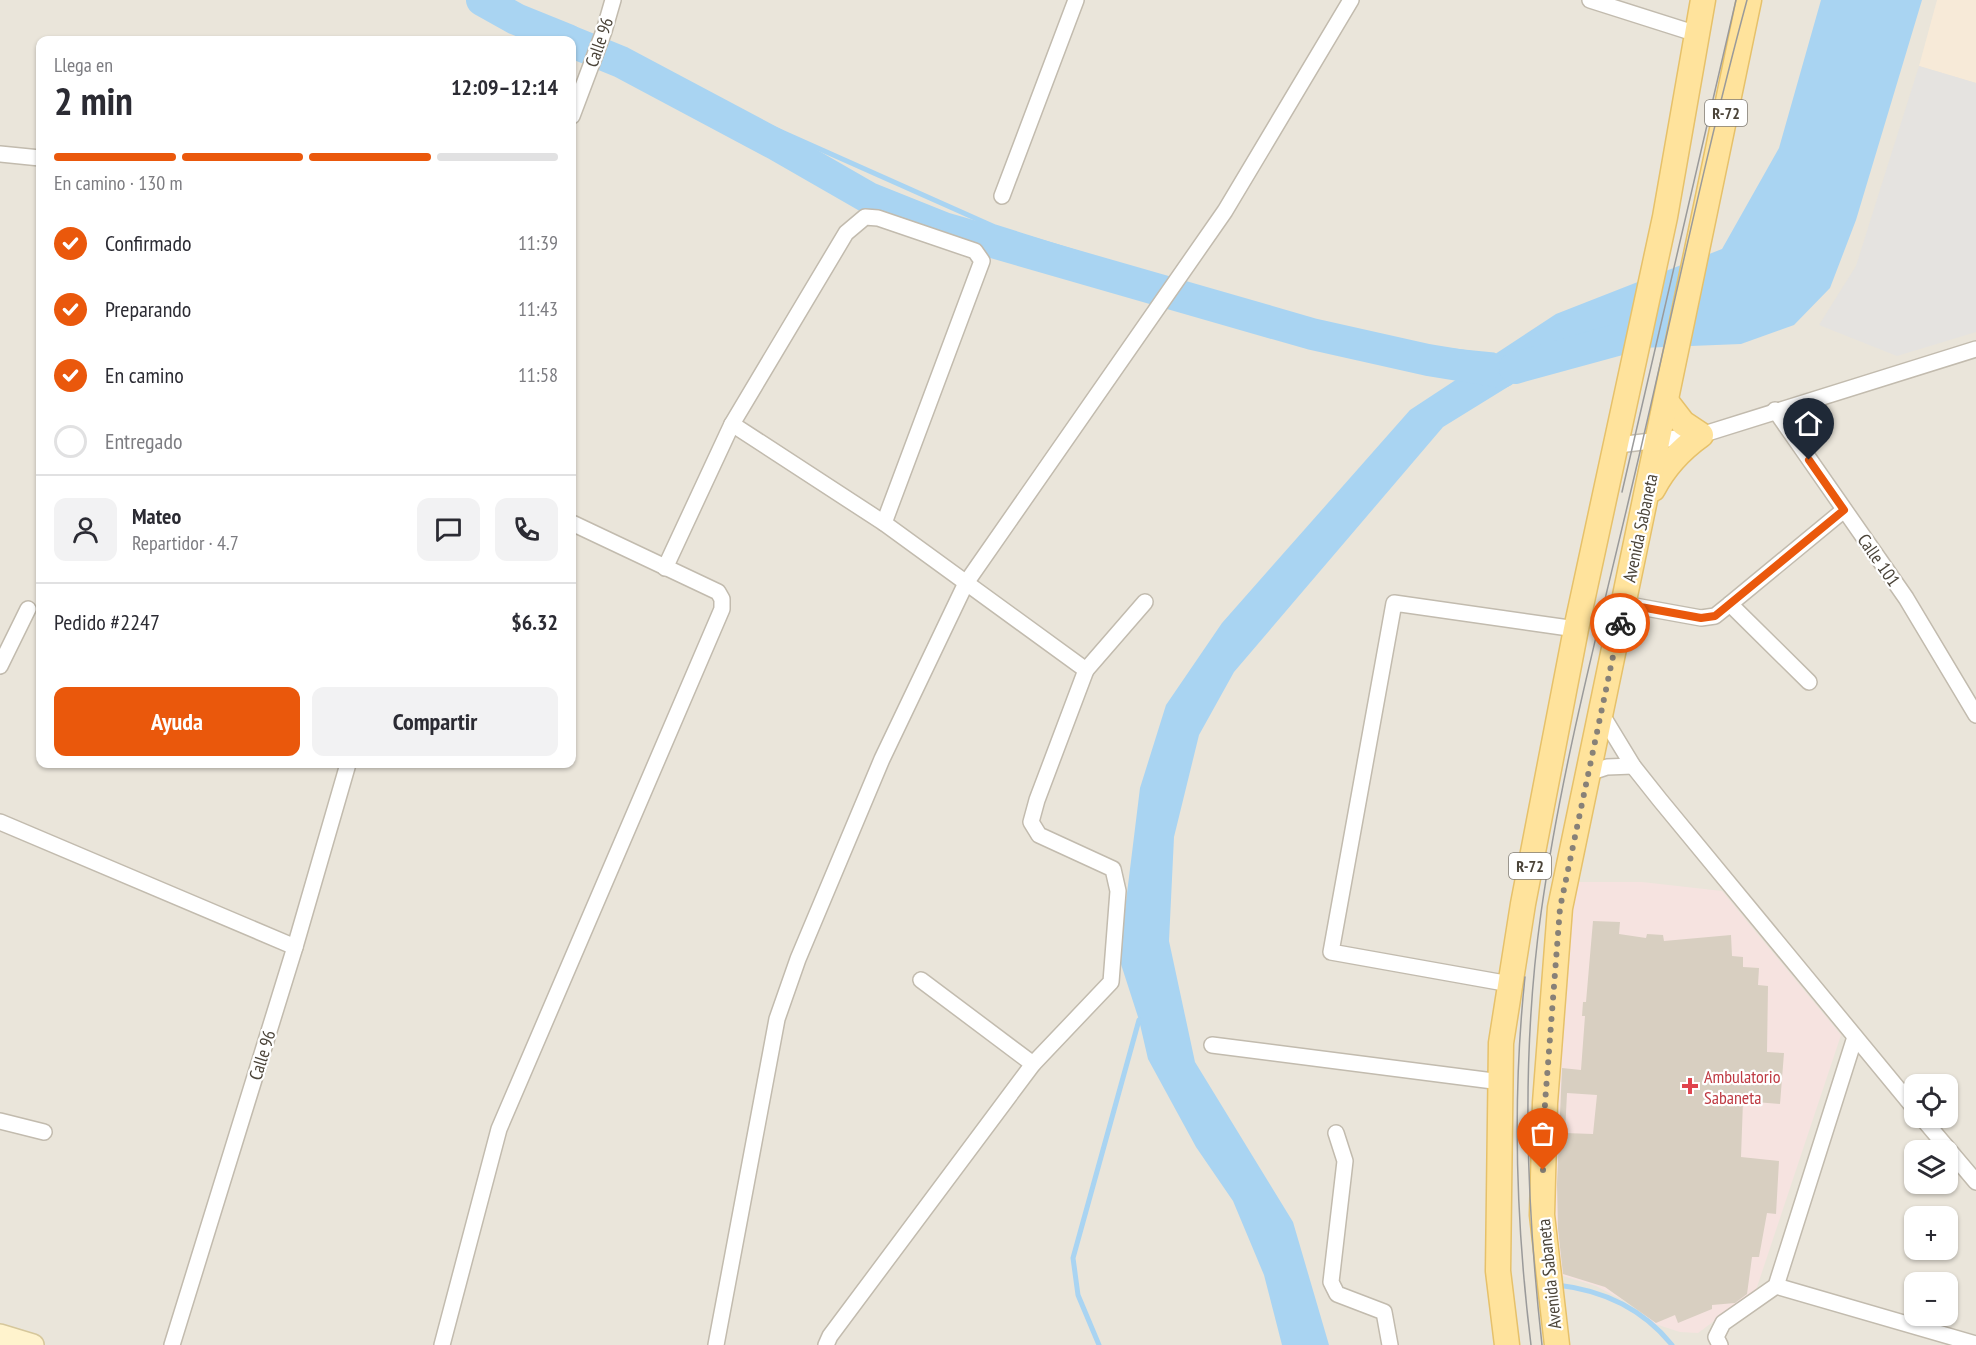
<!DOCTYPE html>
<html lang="es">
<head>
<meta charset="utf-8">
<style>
	:root { --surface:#fff; --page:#f2f2f3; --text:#2b2b33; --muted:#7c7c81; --line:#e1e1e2; --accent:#ea580c }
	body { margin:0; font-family:"PT Sans Narrow",sans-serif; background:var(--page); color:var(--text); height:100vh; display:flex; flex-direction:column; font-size:22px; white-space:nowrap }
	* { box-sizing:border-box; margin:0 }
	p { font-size:20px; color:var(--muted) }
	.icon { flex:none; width:33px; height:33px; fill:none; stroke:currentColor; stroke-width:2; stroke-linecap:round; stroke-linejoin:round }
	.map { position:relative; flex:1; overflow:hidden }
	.sheet { position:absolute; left:36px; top:36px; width:540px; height:732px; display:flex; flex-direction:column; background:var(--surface); border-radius:12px; box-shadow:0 2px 4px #0004 }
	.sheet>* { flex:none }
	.buttons { position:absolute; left:1904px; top:1074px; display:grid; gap:12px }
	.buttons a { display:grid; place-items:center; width:54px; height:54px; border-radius:12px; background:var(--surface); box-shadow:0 2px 4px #0004; font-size:30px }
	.pin { position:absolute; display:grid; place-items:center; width:51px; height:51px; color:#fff; margin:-62px -26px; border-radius:50% 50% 50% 0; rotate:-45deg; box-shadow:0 0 6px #0007 }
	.pin .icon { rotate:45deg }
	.courier { position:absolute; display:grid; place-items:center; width:60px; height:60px; margin:-30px; border:4px solid #ea580c; border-radius:50%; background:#fff; color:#222; box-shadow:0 2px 8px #0007 }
	.overview em { font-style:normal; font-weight:800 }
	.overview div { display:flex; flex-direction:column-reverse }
	.overview { display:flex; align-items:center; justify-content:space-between; height:102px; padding:0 18px }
	h1 { font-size:39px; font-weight:800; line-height:45px }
	.bar { display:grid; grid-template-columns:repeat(4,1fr); gap:9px 6px; align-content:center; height:72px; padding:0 18px }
	.bar i { height:8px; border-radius:4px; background:var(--line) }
	.bar .selected { background:var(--accent) }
	.bar p { grid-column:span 4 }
	.line { display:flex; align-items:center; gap:15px; padding:0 18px; border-top:2px solid var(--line) }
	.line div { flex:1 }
	.round { display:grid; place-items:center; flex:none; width:63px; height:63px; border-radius:12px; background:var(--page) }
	ol { padding:0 18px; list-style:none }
	li { display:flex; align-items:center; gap:18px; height:66px }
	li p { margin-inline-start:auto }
	li .icon { padding:6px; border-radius:50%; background:var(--accent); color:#fff; stroke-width:4 }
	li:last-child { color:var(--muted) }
	li i { width:33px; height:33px; border:3px solid var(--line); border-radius:50% }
	.primary-button { display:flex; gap:12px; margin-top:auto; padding:12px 18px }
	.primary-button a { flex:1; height:69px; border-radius:12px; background:var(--accent); color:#fff; font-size:24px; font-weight:800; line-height:69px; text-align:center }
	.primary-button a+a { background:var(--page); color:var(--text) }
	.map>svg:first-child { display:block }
</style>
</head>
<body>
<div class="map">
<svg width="1976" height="1345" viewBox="0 0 1976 1345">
	<rect width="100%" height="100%" fill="#f6f3ec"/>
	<!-- residential -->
	<path fill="#eae5da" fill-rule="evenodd" d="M0 0H1976V1345H0ZM40 40H572V764H40ZM1914 1084H1947V1118H1914ZM1914 1150H1947V1184H1914ZM1914 1216H1947V1250H1914ZM1914 1282H1947V1316H1914Z"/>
	<!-- commercial -->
	<path fill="#f7ead8" d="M1937 0H1976V83L1919 66Z"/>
	<!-- medical -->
	<path fill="#f6e3e0" d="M1573 882H1642L1722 891 1841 1035 1756 1290 1698 1333 1680 1332 1655 1324 1634 1306 1596 1286 1560 1275 1552 1215 1553 1137Z"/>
	<!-- parking -->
	<path fill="#e5e3e0" d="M1919 66 1976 83V332L1897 356 1819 325 1856 266Z"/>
	<!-- water -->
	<path fill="#a9d4f2" d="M1821 0H1922L1856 220 1830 288 1794 325 1741 344 1615 349 1576 345 1443 427 1234 672 1199 735 1174 837 1169 941 1195 1062 1293 1222 1329 1345H1282L1264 1275 1233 1201 1196 1147 1148 1059 1139 1020 1119 958 1140 788 1166 705 1222 623 1410 410 1556 314 1722 249 1779 148Z"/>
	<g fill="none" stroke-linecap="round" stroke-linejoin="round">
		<!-- stream -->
		<g stroke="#a9d4f2" stroke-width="5">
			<path d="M485 0 995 227 1176 284 1392 345 1494 355"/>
			<path d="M1557 1285C1602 1290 1643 1309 1672 1345"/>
			<path d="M1099 1345 1078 1295 1073 1258 1139 1020"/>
		</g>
		<!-- river -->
		<g stroke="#a9d4f2" stroke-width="32">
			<path d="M482 0 516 19 568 40"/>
			<path d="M572 42 621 62 775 144 869 198 944 228 1312 334 1428 360 1502 372"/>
			<path d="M1515 368 1635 335"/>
		</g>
	</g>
	<!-- building -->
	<path fill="#d8cfc1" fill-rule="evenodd" d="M1593 921 1620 922 1619 934 1646 938 1647 934 1663 935 1664 941 1731 935 1732 956 1743 957V967L1759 968 1758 985 1768 986 1767 1052 1784 1053 1780 1104 1743 1101 1741 1157 1779 1161 1776 1214 1767 1213 1759 1257H1752L1747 1294 1735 1303 1712 1305V1309L1678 1323 1675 1315 1656 1323 1605 1287 1563 1274 1558 1229 1557 1184 1562 1068 1581 1070 1585 1016H1582L1583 1002H1586ZM1567 1093 1597 1095 1593 1134 1565 1133Z"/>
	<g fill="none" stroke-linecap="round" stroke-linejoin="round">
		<defs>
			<g id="street">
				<path d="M1590 0 1697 34"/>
				<path d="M572 116 604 31 613 0"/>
				<path d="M0 154 40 158"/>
				<path d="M1002 196 1076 0"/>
				<path d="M1775 410 1906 598 1976 715"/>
				<path d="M732 424 884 523 1086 670 1037 800 1031 822 1039 835 1113 869 1118 891 1111 982 1033 1064 830 1336 826 1345"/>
				<path d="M1618 445 1701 435 1976 349"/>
				<path d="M665 568 732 424 846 233 865 217 878 218 975 251 982 261 884 523"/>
				<path d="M1624 604 1701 618 1715 616 1730 604"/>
				<path d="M0 666 28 609"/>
				<path d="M1086 670 1145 602"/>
				<path d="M1809 682 1730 604 1844 510"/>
				<path d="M1602 715 1633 766 1660 800 1914 1108"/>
				<path d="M1589 773 1607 767 1633 766"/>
				<path d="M0 822 295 947"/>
				<path d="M921 980 1033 1064"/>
				<path d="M1510 984 1331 952 1394 603 1576 629"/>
				<path d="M1212 1045 1501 1082"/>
				<path d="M1922 1118 1976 1182"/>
				<path d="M0 1121 44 1132"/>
				<path d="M1336 1133 1345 1161 1331 1282 1337 1294 1384 1312 1390 1345"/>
				<path d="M1776 1286 1976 1344"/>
				<path d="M172 1345 295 947 348 764"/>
				<path d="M442 1345 499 1129 722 609V599L718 592 572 523"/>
				<path d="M716 1345 777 1019 798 959 882 759 966 583 1225 211 1351 0"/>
				<path d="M1720 1345 1716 1337 1723 1323 1776 1286 1855 1037"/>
			</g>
			<path id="secondary" d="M0 1335 33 1345"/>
			<g id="primary">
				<path d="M1653 489C1665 466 1680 450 1701 435L1683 423 1666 401"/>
				<path d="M1507 1345 1498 1271 1501 1043 1523 904 1576 629 1665 217 1703 0"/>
				<path d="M1557 1345 1542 1215 1545 1103 1560 908 1749 0"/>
			</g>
		</defs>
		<!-- street casing -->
		<use href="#street" stroke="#c2bbae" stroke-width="18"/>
		<!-- secondary casing -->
		<use href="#secondary" stroke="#d6c79b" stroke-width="24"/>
		<!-- primary casing -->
		<use href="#primary" stroke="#e6c16a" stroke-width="27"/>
		<!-- street -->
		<use href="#street" stroke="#fff" stroke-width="15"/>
		<!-- secondary -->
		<use href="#secondary" stroke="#fff3cd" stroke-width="21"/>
		<!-- primary -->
		<use href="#primary" stroke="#ffe39c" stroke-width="24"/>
		<!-- tram -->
		<g stroke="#9a9a9a" stroke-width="1.5">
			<path d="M1622 492 1736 0"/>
			<path d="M1525 977C1512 1099 1516 1223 1531 1345"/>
			<path d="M1542 1345C1526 1201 1521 1056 1541 913 1562 763 1602 616 1636 469 1673 312 1705 155 1747 0"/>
		</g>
	</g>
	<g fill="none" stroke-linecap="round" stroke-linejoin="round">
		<!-- done -->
		<path stroke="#878178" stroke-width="6" stroke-dasharray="0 10.8" d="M1543 1170 1545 1103 1560 908 1620 623"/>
		<!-- route -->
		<path stroke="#ea580c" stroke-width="8" d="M1620 623 1624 604 1701 618 1715 616 1844 510 1809 460"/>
	</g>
	<!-- markers -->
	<path fill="#e0444e" stroke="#fff" stroke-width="2" d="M1687 1077h6v6h6v6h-6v6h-6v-6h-6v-6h6z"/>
	<g text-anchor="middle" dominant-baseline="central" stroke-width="4.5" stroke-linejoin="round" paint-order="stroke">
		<!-- shield labels -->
		<g fill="#fff" stroke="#817c74" stroke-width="1.5">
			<rect x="1705" y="100" width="42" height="26" rx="4.5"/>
			<rect x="1509" y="853" width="42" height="26" rx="4.5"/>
		</g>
		<g font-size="16" font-weight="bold" fill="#4b4439">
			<text x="1726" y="113">R-72</text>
			<text x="1530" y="866">R-72</text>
		</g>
		<!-- street labels -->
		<g font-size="18" fill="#4b4439" stroke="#fff">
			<text transform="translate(599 42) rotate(-71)">Calle 96</text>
			<text transform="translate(1640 528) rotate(-78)">Avenida Sabaneta</text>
			<text transform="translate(1879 560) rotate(55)">Calle 101</text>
			<text transform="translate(262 1055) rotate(-73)">Calle 96</text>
			<text transform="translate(1549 1274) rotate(-96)">Avenida Sabaneta</text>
		</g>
		<!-- health labels -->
		<g font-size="18" fill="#be3a42" stroke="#fff" text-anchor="start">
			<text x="1704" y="1076">Ambulatorio<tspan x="1704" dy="21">Sabaneta</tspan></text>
		</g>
	</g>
</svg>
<div class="buttons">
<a><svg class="icon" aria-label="locate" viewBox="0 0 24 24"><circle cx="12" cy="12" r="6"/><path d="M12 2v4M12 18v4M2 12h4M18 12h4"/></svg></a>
<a><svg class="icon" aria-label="layers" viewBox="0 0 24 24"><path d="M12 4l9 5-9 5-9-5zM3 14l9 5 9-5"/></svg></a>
<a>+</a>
<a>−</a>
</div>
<div class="pin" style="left:1543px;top:1170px;background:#ea580c"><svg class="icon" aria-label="bag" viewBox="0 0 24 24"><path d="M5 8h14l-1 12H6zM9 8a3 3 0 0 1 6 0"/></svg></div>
<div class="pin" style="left:1809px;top:460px;background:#1f2937"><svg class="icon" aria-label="home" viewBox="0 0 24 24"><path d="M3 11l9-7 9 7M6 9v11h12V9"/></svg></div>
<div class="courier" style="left:1620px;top:623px"><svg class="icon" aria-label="bike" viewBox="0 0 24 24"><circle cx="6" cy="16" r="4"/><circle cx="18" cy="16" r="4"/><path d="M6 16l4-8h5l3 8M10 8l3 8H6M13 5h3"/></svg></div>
<section class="sheet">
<div class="overview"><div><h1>2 min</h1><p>Llega en</p></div><em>12:09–12:14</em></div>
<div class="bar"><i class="selected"></i><i class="selected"></i><i class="selected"></i><i></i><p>En camino · 130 m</p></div>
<ol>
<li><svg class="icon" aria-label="check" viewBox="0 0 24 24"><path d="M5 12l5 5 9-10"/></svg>Confirmado<p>11:39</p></li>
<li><svg class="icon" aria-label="check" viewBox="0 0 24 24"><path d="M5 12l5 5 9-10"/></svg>Preparando<p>11:43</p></li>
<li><svg class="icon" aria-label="check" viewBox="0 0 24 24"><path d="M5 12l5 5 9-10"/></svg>En camino<p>11:58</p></li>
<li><i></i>Entregado</li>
</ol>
<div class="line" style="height:108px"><a class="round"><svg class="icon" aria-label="person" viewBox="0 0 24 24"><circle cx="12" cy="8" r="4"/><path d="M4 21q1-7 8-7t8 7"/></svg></a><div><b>Mateo</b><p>Repartidor · 4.7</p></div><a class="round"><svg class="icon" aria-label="chat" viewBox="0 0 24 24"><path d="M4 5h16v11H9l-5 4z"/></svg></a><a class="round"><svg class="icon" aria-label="phone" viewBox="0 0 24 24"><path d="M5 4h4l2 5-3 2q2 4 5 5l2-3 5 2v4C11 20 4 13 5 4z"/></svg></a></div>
<div class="line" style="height:78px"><div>Pedido #2247</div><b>$6.32</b></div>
<div class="primary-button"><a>Ayuda</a><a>Compartir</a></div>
</section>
</div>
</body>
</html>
